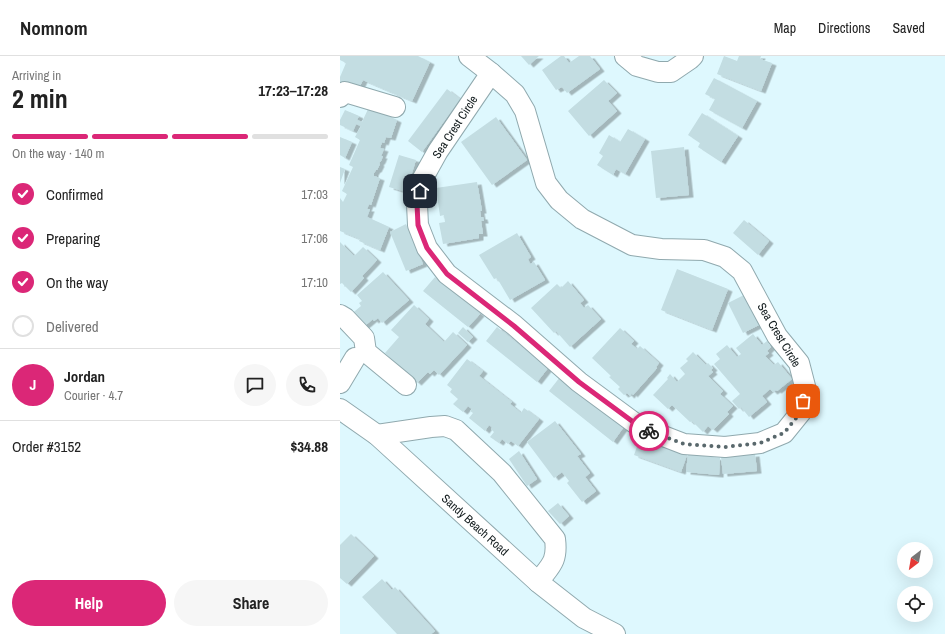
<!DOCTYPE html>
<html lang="en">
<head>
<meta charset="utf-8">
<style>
	:root { --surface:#fff; --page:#f6f6f6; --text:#222; --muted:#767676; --line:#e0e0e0; --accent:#db2777 }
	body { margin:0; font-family:"Archivo Narrow",sans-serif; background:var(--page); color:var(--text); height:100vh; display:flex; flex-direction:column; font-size:15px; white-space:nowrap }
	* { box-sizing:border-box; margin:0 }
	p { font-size:13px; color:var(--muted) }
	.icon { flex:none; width:22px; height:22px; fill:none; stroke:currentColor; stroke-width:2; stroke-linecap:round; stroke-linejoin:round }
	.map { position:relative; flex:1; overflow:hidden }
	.side { display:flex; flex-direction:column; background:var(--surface); width:340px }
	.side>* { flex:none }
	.needle { width:26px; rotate:211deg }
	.buttons { position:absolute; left:557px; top:486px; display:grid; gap:8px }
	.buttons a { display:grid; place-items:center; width:36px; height:36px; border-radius:50%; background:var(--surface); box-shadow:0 4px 16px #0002; font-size:20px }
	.pin { position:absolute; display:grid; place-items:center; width:34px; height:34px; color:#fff; margin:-17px; border-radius:8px; box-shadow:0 2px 6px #0006 }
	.courier { position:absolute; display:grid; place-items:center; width:40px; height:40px; margin:-20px; border:3px solid #db2777; border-radius:50%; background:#fff; color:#222; box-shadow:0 1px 5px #0007 }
	.head em { font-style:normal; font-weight:800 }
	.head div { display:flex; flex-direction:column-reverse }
	.head { display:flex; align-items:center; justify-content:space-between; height:68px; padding:0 12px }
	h1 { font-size:26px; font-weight:800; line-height:30px }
	.bar { display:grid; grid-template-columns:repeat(4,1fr); gap:6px 4px; align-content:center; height:48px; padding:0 12px }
	.bar i { height:5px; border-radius:3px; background:var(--line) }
	.bar .on { background:var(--accent) }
	.bar p { grid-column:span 4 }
	.line { display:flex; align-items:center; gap:10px; padding:0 12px; border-top:1px solid var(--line) }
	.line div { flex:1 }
	.round { display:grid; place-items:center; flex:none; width:42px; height:42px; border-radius:21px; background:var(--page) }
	ol { padding:0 12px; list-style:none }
	li { display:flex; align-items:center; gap:12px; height:44px }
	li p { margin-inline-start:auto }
	li .icon { padding:4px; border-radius:50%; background:var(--accent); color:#fff; stroke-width:4 }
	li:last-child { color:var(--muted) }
	li i { width:22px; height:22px; border:2px solid var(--line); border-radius:50% }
	.cta { display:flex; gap:8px; margin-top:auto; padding:8px 12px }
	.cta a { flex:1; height:46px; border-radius:24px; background:var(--accent); color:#fff; font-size:16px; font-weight:800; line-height:46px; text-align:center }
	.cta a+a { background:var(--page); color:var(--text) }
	header { display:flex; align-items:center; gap:24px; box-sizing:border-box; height:56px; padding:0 20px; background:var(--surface); border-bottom:1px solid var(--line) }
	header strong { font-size:19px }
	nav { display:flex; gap:22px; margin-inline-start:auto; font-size:14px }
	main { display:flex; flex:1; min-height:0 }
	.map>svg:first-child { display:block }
</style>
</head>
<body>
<header>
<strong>Nomnom</strong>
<nav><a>Map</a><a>Directions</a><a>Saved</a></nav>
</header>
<main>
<section class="side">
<div class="head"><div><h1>2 min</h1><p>Arriving in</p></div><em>17:23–17:28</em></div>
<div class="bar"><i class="on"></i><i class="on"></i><i class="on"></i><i></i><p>On the way · 140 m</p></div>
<ol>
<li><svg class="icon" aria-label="check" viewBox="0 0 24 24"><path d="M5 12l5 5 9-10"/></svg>Confirmed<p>17:03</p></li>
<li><svg class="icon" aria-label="check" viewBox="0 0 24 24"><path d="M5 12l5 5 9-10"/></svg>Preparing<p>17:06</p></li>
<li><svg class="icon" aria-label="check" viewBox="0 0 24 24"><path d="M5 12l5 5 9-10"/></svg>On the way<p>17:10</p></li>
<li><i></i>Delivered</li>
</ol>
<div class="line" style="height:72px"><b class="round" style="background:var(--accent);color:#fff">J</b><div><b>Jordan</b><p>Courier · 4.7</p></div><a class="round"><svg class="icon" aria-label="chat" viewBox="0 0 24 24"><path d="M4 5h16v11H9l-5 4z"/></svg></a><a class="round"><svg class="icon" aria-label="phone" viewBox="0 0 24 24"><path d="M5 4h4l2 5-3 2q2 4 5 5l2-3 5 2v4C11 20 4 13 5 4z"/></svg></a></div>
<div class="line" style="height:52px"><div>Order #3152</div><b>$34.88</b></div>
<div class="cta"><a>Help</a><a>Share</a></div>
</section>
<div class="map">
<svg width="605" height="578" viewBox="0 0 605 578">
	<defs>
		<filter id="shadow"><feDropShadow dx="4.5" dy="2.5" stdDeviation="0" flood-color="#0004"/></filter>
	</defs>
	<rect width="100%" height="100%" fill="#def8fe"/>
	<!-- building -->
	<g fill="#c3dde2" filter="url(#shadow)">
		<path d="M0 0H78L90 6 72 45 23 24 18 34 0 26V21L6 7 0 4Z"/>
		<path d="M181 0H199L189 9Z"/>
		<path d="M221 0H224L229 7 239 0H250L260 13 227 37 222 31 216 34 202 14Z"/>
		<path d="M384 0 397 5 399 0H421L420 3 432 7 421 35 377 18Z"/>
		<path d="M374 22 417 45 402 72 369 54 375 43 365 38Z"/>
		<path d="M264 24 277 37 268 45 277 55 249 80 228 55Z"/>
		<path d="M107 33 120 43 82 96 68 85Z"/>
		<path d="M29 51 57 64 51 82 46 81 44 87 42 86 40 92 44 93 41 100H43L41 105 39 107 40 108 37 114H36L34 117V120L40 122 31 149 29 148 27 153H30L27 161 49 171 40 194 19 185 20 183 0 175V142L3 146 7 138 2 135 13 111 9 109 20 84 15 81 21 70 16 68 13 75 0 69V64L5 54 19 60 17 64 22 66Z"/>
		<path d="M362 57 398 80 381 106 358 91 360 87 348 79Z"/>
		<path d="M156 61 187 104 152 129 121 86Z"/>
		<path d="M288 73 305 83 285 118 276 113 273 119 257 109 263 100 259 97 269 79 280 86Z"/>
		<path d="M0 81 12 86 5 102 0 99Z"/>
		<path d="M344 91 349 139 316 142 311 95Z"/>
		<path d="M59 99 76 104 66 136 49 131Z"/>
		<path d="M0 111 5 113 0 127Z"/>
		<path d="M137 126 142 155H140L141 161H143L144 165H141L143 178H139V182L103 188 99 167 105 166 104 159 100 160 96 132Z"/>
		<path d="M404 164 429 185 418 199 393 177Z"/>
		<path d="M66 168 83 208 66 215 50 176Z"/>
		<path d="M177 177 191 201 188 203 190 208 194 206 205 224 170 244 157 222 154 223 139 199Z"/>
		<path d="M0 186 14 200 23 191 37 204 22 220 24 222 11 236 2 227 0 228Z"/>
		<path d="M337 213 388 233 372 274 321 254Z"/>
		<path d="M43 216 69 244 42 267 38 262 34 265 33 263 21 273 9 260 21 250 19 247 22 245 17 239Z"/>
		<path d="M95 221 140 258 128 271 83 235Z"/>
		<path d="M228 225 244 244 240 247 244 252 248 249 261 263 230 291 216 275 214 277 191 252 217 228 221 232Z"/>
		<path d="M404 239 419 269 403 277 388 247Z"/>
		<path d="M74 249 89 263 85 268 104 286 113 276 127 289 99 319 94 314 90 318 88 316 77 327 45 297 59 281 51 274Z"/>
		<path d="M123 271 133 281 128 286 118 277Z"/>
		<path d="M157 271 208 312 197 326 146 285Z"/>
		<path d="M280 272 294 285 291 288 297 293 300 290 319 307 316 311 317 312 293 339 292 337 290 340 287 337 284 339 278 333 280 331 269 321 271 320 252 302Z"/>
		<path d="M413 278 422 289 427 285 431 291 427 295 429 297 425 300 434 309 438 306 452 323 437 335 436 334 433 336 430 333 422 340 427 346 409 361 401 351 399 353 392 345 400 338 374 308 380 303 376 298 387 289 397 301 401 298 396 292Z"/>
		<path d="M353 296 366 309 368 307 373 312 371 314 373 316 368 320 383 335 380 338 393 350 387 356 389 358 373 374 368 370 363 376 352 365 350 366 332 349 328 353 313 339 328 323 327 322 330 318 337 326 345 318 340 312 348 305 346 303Z"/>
		<path d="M127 303 143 315 139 320 172 346 170 348 181 357 184 352 199 363 178 390 171 385 168 388 162 383 159 387 150 381 154 376 151 373 152 371 149 369 145 375 129 362 133 357 130 355 132 353 128 350 123 356 113 348 118 343 110 336 112 333 107 329Z"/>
		<path d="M220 321 283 372 273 386 209 335Z"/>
		<path d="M215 365 241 398 237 400 250 417 245 421 256 435 242 446 227 427 229 425 222 416 214 422 187 386Z"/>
		<path d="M300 382 347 399 341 416 294 399Z"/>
		<path d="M179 395 197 423 187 430 169 403Z"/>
		<path d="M348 398 380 402 379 419 346 416Z"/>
		<path d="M415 398 417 415 383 418 381 401Z"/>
		<path d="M218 447 229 460 220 468 208 455Z"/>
		<path d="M11 478 34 500 7 528 0 522V489Z"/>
		<path d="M42 523 52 534 55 531 95 575 91 578H57L22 541Z"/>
	</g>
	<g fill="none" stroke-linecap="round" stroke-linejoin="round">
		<defs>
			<g id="minor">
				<path d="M129 0 151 17"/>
				<path d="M285 0 297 10 318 16H331L350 3 353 0"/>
				<path d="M151 17 175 38 185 55 206 127 219 144 242 163 292 189 321 193 364 194 385 201 402 215 437 280 459 307 466 334 461 356 444 377 420 387 385 391 344 388 300 371 239 326 174 269 107 218 87 192 78 169 77 148 83 122 98 95Z"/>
				<path d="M0 41 5 36 55 51"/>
				<path d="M0 259 5 262 24 282 26 296 66 329"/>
				<path d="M0 327 15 302"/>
				<path d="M0 353 37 379 198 526 244 562 275 578"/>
				<path d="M37 379 91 371 105 370 116 374 162 417 215 483C218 506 210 510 198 526"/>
			</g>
		</defs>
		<!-- minor casing -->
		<use href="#minor" stroke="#90a9ae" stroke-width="22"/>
		<!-- minor -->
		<use href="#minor" stroke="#fff" stroke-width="20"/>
	</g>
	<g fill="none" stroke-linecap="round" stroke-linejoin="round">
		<!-- done -->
		<path stroke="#59686c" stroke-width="4" stroke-dasharray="0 7.2" d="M309 375 344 388 385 391 420 387 444 377 461 356 463 345"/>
		<!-- route -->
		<path stroke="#db2777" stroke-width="5" d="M80 135 77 148 78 169 87 192 107 218 174 270 239 326 300 371 309 375"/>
	</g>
	<g text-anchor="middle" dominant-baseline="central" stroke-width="3" stroke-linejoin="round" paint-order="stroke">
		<!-- street labels -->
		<g font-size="12" fill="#121b1d" stroke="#fff">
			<text transform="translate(115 71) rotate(-57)">Sea Crest Circle</text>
			<text transform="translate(439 279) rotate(59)">Sea Crest Circle</text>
			<text transform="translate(135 469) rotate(42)">Sandy Beach Road</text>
		</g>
	</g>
</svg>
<div class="buttons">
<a><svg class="needle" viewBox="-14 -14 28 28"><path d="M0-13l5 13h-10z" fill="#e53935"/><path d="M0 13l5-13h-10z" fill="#767676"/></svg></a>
<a><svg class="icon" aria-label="locate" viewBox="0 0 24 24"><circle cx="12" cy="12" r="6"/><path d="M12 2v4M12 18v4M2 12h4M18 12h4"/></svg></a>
</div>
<div class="pin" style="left:463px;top:345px;background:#ea580c"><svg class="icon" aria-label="bag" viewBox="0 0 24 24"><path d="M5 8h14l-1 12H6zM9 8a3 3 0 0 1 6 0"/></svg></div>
<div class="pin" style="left:80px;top:135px;background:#1f2937"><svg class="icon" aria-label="home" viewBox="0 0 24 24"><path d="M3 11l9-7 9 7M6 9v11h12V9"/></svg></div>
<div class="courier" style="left:309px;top:375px"><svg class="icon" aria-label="bike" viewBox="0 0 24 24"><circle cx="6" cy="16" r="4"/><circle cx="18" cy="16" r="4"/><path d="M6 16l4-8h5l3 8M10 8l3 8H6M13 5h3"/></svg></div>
</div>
</main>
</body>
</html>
